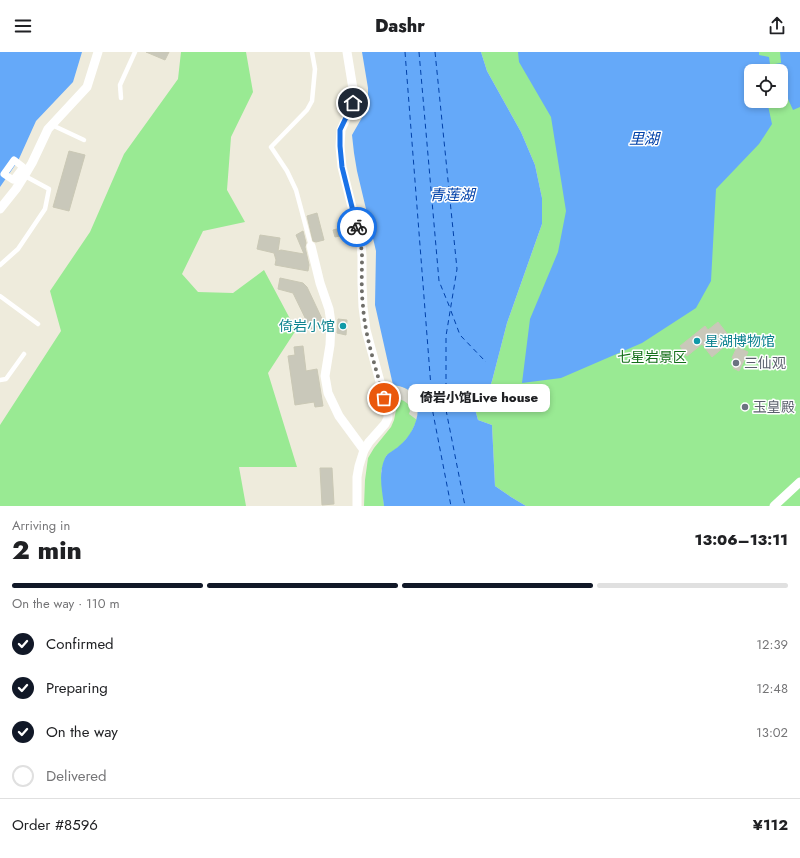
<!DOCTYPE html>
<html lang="en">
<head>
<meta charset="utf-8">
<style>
	:root { --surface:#fff; --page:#f2f2f2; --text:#202124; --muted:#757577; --line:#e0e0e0; --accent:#111827 }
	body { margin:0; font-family:Jost,"Noto Sans SC",sans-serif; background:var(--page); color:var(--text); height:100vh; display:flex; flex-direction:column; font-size:15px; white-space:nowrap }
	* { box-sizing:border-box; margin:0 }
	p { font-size:13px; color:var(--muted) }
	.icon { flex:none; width:22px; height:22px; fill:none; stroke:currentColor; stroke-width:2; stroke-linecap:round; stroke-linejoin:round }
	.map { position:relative; height:454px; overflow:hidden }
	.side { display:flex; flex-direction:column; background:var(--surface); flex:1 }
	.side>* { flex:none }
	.controls { position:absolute; left:744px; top:12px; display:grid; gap:8px }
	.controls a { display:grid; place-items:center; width:44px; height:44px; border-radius:8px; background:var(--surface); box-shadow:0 2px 6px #0003; font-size:20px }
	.pin { position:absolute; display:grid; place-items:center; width:34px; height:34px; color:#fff; margin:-17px; border:2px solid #fff; border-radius:50%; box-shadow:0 1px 4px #0007 }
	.courier { position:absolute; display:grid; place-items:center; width:40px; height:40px; margin:-20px; border:3px solid #1a73e8; border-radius:50%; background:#fff; color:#222; box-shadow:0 1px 5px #0007 }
	.bubble { position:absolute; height:28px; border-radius:8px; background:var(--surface); box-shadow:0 2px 6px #0003; font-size:13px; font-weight:800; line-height:28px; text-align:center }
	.headline em { font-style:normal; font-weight:800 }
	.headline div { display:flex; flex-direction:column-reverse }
	.headline { display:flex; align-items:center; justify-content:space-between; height:68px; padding:0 12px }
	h1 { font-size:26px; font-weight:800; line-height:30px }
	.bar { display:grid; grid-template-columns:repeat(4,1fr); gap:6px 4px; align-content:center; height:48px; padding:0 12px }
	.bar i { height:5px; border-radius:3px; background:var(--line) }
	.bar .active { background:var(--accent) }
	.bar p { grid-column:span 4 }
	.line { display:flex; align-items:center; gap:10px; padding:0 12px; border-top:1px solid var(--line) }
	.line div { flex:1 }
	ol { padding:0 12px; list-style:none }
	li { display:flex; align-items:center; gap:12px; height:44px }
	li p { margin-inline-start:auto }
	li .icon { padding:4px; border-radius:50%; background:var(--accent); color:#fff; stroke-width:4 }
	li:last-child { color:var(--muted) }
	li i { width:22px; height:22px; border:2px solid var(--line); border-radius:50% }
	header { display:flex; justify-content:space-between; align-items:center; height:52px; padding:0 12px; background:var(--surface); font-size:18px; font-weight:800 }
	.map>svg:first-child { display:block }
</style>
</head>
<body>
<header><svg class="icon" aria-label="menu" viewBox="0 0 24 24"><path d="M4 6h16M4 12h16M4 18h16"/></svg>Dashr<svg class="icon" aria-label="share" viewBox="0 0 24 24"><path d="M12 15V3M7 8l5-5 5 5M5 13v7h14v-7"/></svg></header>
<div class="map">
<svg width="800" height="454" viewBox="0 0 800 454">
	<rect width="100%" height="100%" fill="#eeebdc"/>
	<!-- green -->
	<g fill="#99ea93" fill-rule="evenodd">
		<path d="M181 0H246L253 40 231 85 227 138 245 170 203 179 182 222 198 240 233 241 264 218 296 278 268 321 297 415H239L246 454H0V373L61 279 50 239 90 180 124 102 178 27Z"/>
		<path d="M481 0H800V454H526L511 445 495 434 492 373 478 368 474 353 487 343 492 329 507 271 542 172V146L535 113 521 80 487 19ZM751 19H781V49H751Z"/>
		<path d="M393 333H400L407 337 417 368 410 383 400 394 386 404 381 420 384 454H364L365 428 368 406 374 396 391 375 394 368 396 358 390 334Z"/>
	</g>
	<!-- plaza -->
	<path fill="#deddd3" d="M393 333 401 334 407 337 413 342 417 348 419 356 417 368 409 362 410 359 409 355 408 352 404 349 399 347 393 348 390 334Z"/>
	<!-- water -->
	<g fill="#65a9f9">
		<path d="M0 0H82L73 30 36 69 18 109 0 135Z"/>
		<path d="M362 0H481L487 19 521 80 535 113 542 146V172L507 271 492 329 487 343 474 353 478 368 492 373 495 434 511 445 526 454H384C382 437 378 422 385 406 387 401 395 398 399 394 412 384 423 362 415 346 411 337 402 334 393 333L375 253 376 199 357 119 354 101 352 83 364 62 368 51V36Z"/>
		<path d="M518 0H759V3L769 5 771 19H751V49H767L772 72 759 92 716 137 711 229 696 256 642 291 561 326 522 331 530 267 558 200 566 159 551 65 519 10Z"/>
		<path d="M780 0H800V55L793 58 784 38Z"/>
	</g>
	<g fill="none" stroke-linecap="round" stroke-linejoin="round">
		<!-- river -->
		<path stroke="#65a9f9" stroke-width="14" d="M776 19 782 18"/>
		<!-- ferry -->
		<g stroke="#0141a9" stroke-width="1" stroke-dasharray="5 4" stroke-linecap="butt">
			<path d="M405 0 433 361 451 454"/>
			<path d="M419 0 439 229 450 256"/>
			<path d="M435 0 457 217 446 284V358L465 454"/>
			<path d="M451 259 460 283 486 310"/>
		</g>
	</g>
	<!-- building -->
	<g fill="#c9c8ba" stroke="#cac8b5">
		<path d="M146 0H169L165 8Z"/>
		<path d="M69 99 85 103 69 159 53 155Z"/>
		<path d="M317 161 324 188 316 190 313 189 307 164Z"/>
		<path d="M348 174 350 182 335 185 333 178Z"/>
		<path d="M303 179 306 191 305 195 309 213 308 219 275 213 276 208 274 201 257 197 260 183 280 186 278 199 281 198 304 202 296 183Z"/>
		<path d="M280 226 303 231 307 235 324 271 311 278 293 241 278 237Z"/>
		<path d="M338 267 347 268 346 283 337 281Z"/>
		<path d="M718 270 732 288 712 305 702 292 687 304 680 294 705 274 708 278Z"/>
		<path d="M303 294 306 319 317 317 323 354 315 355 314 350 295 353 288 304 295 303 294 295Z"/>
		<path d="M737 295 748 300 739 319 733 316 737 308 732 306Z"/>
		<path d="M320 416H332L334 452 322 453Z"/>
	</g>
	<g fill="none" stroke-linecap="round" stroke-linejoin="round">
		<!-- service -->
		<g stroke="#fff" stroke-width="4.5">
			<path d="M121 46 120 33 135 0"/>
			<path d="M52 73 84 88"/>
			<path d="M311 194 296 138 287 119 271 95 307 58 312 49 315 17 312 0"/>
			<path d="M0 213 18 197 45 157 49 137 25 124"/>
			<path d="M0 244 38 272"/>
			<path d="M0 328 6 327 24 302"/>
		</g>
		<!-- pedestrian -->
		<path stroke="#fff" stroke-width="7" d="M14 108 23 115 13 128 4 122Z"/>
		<!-- minor -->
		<g stroke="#fff" stroke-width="9">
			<path d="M347 0 354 43 353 51 341 78 340 94 342 115 361 191 362 204V231L363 255 366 278 388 359V366L385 372 369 390 364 398 359 414 357 425V454"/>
			<path d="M0 157 16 137 26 121 32 111 48 77 87 35 98 0"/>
			<path d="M311 194 320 231 329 257 331 271 330 293 325 324 328 341 339 364 364 398"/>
			<path d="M774 454 800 430"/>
		</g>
	</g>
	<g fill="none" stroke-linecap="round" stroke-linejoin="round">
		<!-- done -->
		<path stroke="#6f6e69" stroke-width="4" stroke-dasharray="0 7.2" d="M357 175C359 185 362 195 362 205 362 221 361 238 363 254 365 285 376 316 384 346"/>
		<!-- route -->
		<path stroke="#1a73e8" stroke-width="5" d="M353 51 340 78V94L342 115 357 175"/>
	</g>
	<!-- markers -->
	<g fill="#0f9aa8" stroke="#fff" stroke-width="1.5">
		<circle cx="343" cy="274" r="4"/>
		<circle cx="697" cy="289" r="4"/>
	</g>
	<g fill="#6b7280" stroke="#fff" stroke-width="1.5">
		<circle cx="736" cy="311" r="4"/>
		<circle cx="745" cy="355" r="4"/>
	</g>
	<g text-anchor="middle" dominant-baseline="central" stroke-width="3" stroke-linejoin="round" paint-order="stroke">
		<!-- culture labels -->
		<g font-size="14" fill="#0d838f" stroke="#fff" text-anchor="end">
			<text x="335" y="274">倚岩小馆</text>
			<text x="705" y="289" text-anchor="start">星湖博物馆</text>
		</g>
		<!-- park labels -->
		<g font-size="14" fill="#146f1a" stroke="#fff">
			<text x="652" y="305">七星岩景区</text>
		</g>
		<!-- worship labels -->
		<g font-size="14" fill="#5b616d" stroke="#fff" text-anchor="start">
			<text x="744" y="311">三仙观</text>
			<text x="753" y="355">玉皇殿</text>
		</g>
		<!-- water labels -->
		<g font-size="15" font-style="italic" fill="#0141a9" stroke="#fff">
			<text x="644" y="87">里湖</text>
			<text x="452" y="143">青莲湖</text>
		</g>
	</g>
</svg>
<div class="controls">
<a><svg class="icon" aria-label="locate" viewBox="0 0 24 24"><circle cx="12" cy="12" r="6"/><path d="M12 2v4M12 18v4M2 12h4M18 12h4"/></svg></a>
</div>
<div class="pin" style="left:384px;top:346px;background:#ea580c"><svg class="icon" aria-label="bag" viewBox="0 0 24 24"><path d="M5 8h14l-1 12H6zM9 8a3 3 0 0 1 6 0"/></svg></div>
<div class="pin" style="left:353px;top:51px;background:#1f2937"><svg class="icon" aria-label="home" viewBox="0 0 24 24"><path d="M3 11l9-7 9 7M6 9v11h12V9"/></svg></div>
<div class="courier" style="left:357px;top:175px"><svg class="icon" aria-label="bike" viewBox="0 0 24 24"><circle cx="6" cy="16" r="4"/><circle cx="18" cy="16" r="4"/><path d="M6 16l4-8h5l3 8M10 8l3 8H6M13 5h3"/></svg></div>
<div class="bubble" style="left:408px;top:332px;width:142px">倚岩小馆Live house</div>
</div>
<section class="side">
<div class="headline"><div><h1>2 min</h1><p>Arriving in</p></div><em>13:06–13:11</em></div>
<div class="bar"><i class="active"></i><i class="active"></i><i class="active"></i><i></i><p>On the way · 110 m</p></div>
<ol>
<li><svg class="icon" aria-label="check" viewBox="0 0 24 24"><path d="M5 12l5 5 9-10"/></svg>Confirmed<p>12:39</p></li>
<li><svg class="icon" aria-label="check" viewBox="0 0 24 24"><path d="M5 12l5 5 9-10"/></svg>Preparing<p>12:48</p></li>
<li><svg class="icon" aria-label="check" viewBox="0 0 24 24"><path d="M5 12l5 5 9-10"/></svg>On the way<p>13:02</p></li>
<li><i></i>Delivered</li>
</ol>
<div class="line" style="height:52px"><div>Order #8596</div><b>¥112</b></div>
</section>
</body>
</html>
